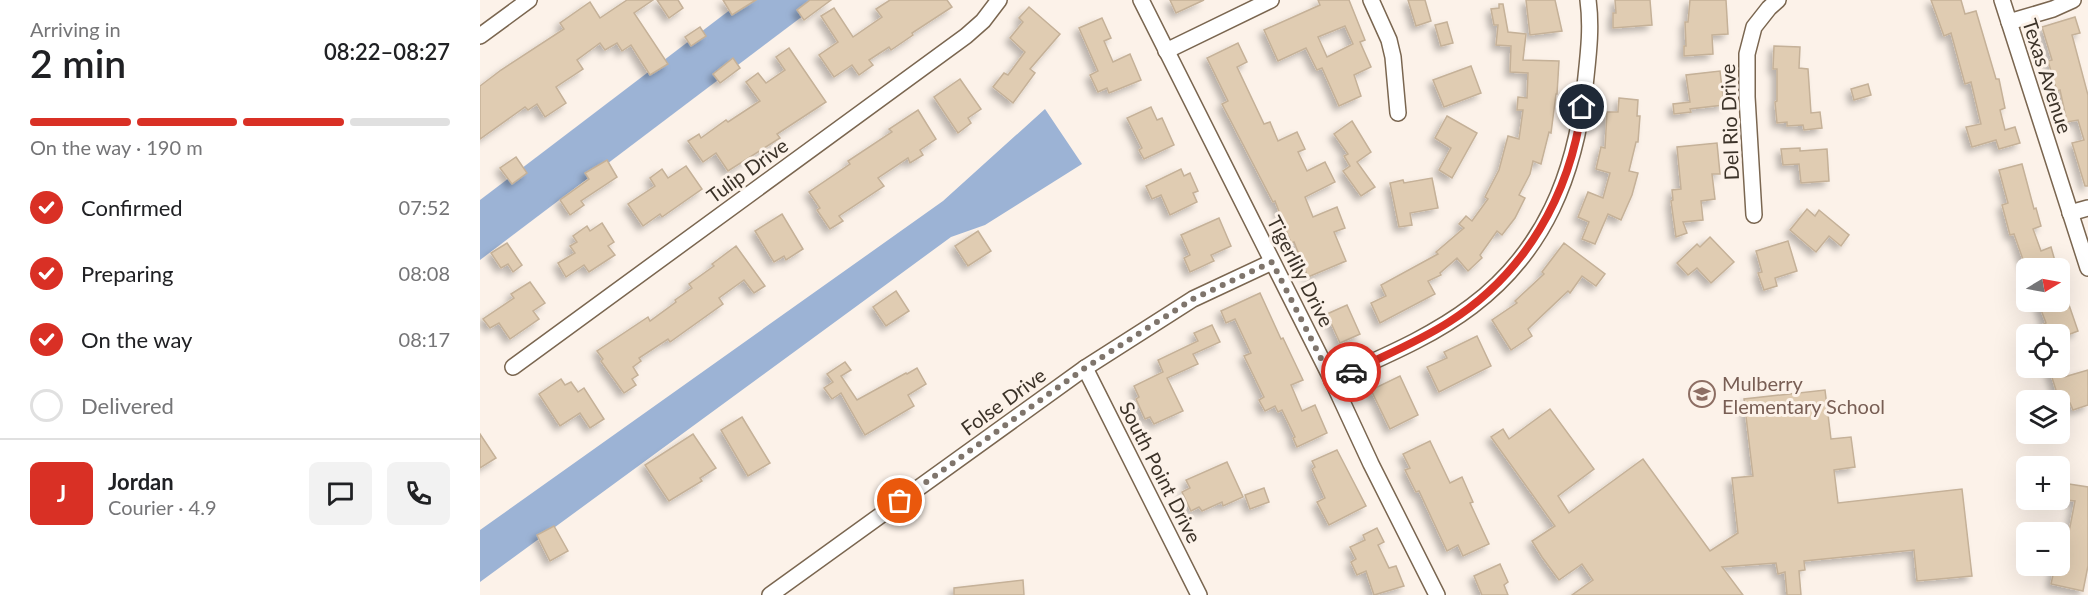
<!DOCTYPE html>
<html lang="en">
<head>
<meta charset="utf-8">
<style>
	:root { --surface:#fff; --page:#f2f2f2; --text:#202124; --muted:#757577; --line:#e0e0e0; --accent:#d93025 }
	body { margin:0; font-family:Lato,sans-serif; background:var(--page); color:var(--text); height:100vh; display:flex; flex-direction:column; font-size:22px; white-space:nowrap }
	* { box-sizing:border-box; margin:0 }
	p { font-size:20px; color:var(--muted) }
	.icon { flex:none; width:33px; height:33px; fill:none; stroke:currentColor; stroke-width:2; stroke-linecap:round; stroke-linejoin:round }
	.map { position:relative; flex:1; overflow:hidden }
	.side { display:flex; flex-direction:column; background:var(--surface); width:480px }
	.side>* { flex:none }
	.needle { width:39px; rotate:80deg }
	.fabs { position:absolute; left:1536px; top:258px; display:grid; gap:12px }
	.fabs a { display:grid; place-items:center; width:54px; height:54px; border-radius:9px; background:var(--surface); box-shadow:0 6px 24px #0002; font-size:30px }
	.pin { position:absolute; display:grid; place-items:center; width:51px; height:51px; color:#fff; margin:-26px; border:3px solid #fff; border-radius:50%; box-shadow:0 2px 6px #0007 }
	.courier { position:absolute; display:grid; place-items:center; width:60px; height:60px; margin:-30px; border:4px solid #d93025; border-radius:50%; background:#fff; color:#222; box-shadow:0 2px 8px #0007 }
	.summary em { font-style:normal; font-weight:600 }
	.summary div { display:flex; flex-direction:column-reverse }
	.summary { display:flex; align-items:center; justify-content:space-between; height:102px; padding:0 30px }
	h1 { font-size:39px; font-weight:600; line-height:45px }
	.bar { display:grid; grid-template-columns:repeat(4,1fr); gap:9px 6px; align-content:center; height:72px; padding:0 30px }
	.bar i { height:8px; border-radius:4px; background:var(--line) }
	.bar .on { background:var(--accent) }
	.bar p { grid-column:span 4 }
	.line { display:flex; align-items:center; gap:15px; padding:0 30px; border-top:2px solid var(--line) }
	.line div { flex:1 }
	.round { display:grid; place-items:center; flex:none; width:63px; height:63px; border-radius:9px; background:var(--page) }
	ol { padding:0 30px; list-style:none }
	li { display:flex; align-items:center; gap:18px; height:66px }
	li p { margin-inline-start:auto }
	li .icon { padding:6px; border-radius:50%; background:var(--accent); color:#fff; stroke-width:4 }
	li:last-child { color:var(--muted) }
	li i { width:33px; height:33px; border:3px solid var(--line); border-radius:50% }
	main { display:flex; flex:1; min-height:0 }
	.map>svg:first-child { display:block }
</style>
</head>
<body>
<main>
<section class="side">
<div class="summary"><div><h1>2 min</h1><p>Arriving in</p></div><em>08:22–08:27</em></div>
<div class="bar"><i class="on"></i><i class="on"></i><i class="on"></i><i></i><p>On the way · 190 m</p></div>
<ol>
<li><svg class="icon" aria-label="check" viewBox="0 0 24 24"><path d="M5 12l5 5 9-10"/></svg>Confirmed<p>07:52</p></li>
<li><svg class="icon" aria-label="check" viewBox="0 0 24 24"><path d="M5 12l5 5 9-10"/></svg>Preparing<p>08:08</p></li>
<li><svg class="icon" aria-label="check" viewBox="0 0 24 24"><path d="M5 12l5 5 9-10"/></svg>On the way<p>08:17</p></li>
<li><i></i>Delivered</li>
</ol>
<div class="line" style="height:108px"><b class="round" style="background:var(--accent);color:#fff">J</b><div><b>Jordan</b><p>Courier · 4.9</p></div><a class="round"><svg class="icon" aria-label="chat" viewBox="0 0 24 24"><path d="M4 5h16v11H9l-5 4z"/></svg></a><a class="round"><svg class="icon" aria-label="phone" viewBox="0 0 24 24"><path d="M5 4h4l2 5-3 2q2 4 5 5l2-3 5 2v4C11 20 4 13 5 4z"/></svg></a></div>
</section>
<div class="map">
<svg width="1608" height="595" viewBox="0 0 1608 595">
	<defs>
		<filter id="shadow"><feDropShadow dx="-4.5" dy="4.5" stdDeviation="3" flood-color="#0004"/></filter>
	</defs>
	<rect width="100%" height="100%" fill="#fcf2e9"/>
	<!-- water -->
	<g fill="#9cb3d5">
		<path d="M263 0H344L0 260V200Z"/>
		<path d="M565 109 602 164 505 225 471 237 0 582V530L463 201Z"/>
	</g>
	<!-- building -->
	<g fill="#e0ccb2" stroke="#c5b198" stroke-width="1.5" fill-rule="evenodd" filter="url(#shadow)">
		<path d="M147 0H173L154 13 188 64 170 75 151 45 142 51 137 43 125 50 120 43 97 60 103 69 76 87 86 103 65 117 57 104 48 110 45 107 0 139V86L21 70 84 29 80 23 110 2 120 18Z"/>
		<path d="M177 0H198L203 8 189 18Z"/>
		<path d="M243 0H276L252 15Z"/>
		<path d="M330 0H351L324 20 317 10Z"/>
		<path d="M410 0H467L472 7 432 33 433 35 411 50 409 47 389 60 393 65 379 75 372 65 354 77 339 55 358 42 341 16 354 8 373 37 402 17 396 9Z"/>
		<path d="M690 0H724L696 13Z"/>
		<path d="M838 0H869L885 40 880 42 891 67 874 75 881 96 859 106 842 68 837 70 826 48 798 61 784 30 840 5ZM865 26 873 44 847 57 838 37Z"/>
		<path d="M928 0H945L951 21 936 26Z"/>
		<path d="M1046 0H1075L1082 31 1050 35Z"/>
		<path d="M1135 0H1170L1172 25 1133 28V13H1136Z"/>
		<path d="M1210 0H1246L1248 34 1232 35 1233 54 1204 56V46H1206L1205 22H1208Z"/>
		<path d="M1451 0H1481L1485 14 1496 11 1516 79H1519L1525 108 1520 110 1525 130 1535 127 1540 143 1519 149 1516 140 1492 147 1486 127 1501 124 1491 82 1485 84 1471 33 1464 36Z"/>
		<path d="M1019 4H1023L1028 32 1046 34 1043 60 1079 61 1077 94H1076L1071 133 1069 132 1061 164 1053 161 1050 174 1039 195 1045 198 1035 218 1022 235 1017 231 1000 255 1002 258 988 271 977 258 960 273 961 275 948 281 955 294 900 323 891 303 906 296 901 285 958 254 956 252 984 228 979 224 986 216 992 221 1008 199 1005 197 1019 170 1028 136 1039 139 1043 110H1037L1038 97 1047 98 1048 73 1030 72 1031 46 1016 45 1018 25H1014L1011 9 1019 8Z"/>
		<path d="M549 7 580 34 550 69 555 73 533 103 513 87 524 73 528 75 545 52 530 38 543 22 539 18Z"/>
		<path d="M1595 17 1600 33 1592 35 1608 95V186H1605L1592 143 1604 140 1598 120 1587 122 1580 90 1577 91 1568 61 1572 60 1562 27Z"/>
		<path d="M622 18 631 38 624 41 633 62 650 54 661 80 629 93 627 88 618 92 610 75 618 71 599 28Z"/>
		<path d="M967 22 973 43 961 46 955 25Z"/>
		<path d="M220 27 226 36 211 46 205 37Z"/>
		<path d="M758 43 767 62 757 67 784 124 790 122 798 141 817 132 825 149 818 152 827 171 845 162 855 182 825 197 833 217 857 207 865 228 854 232 866 261 828 277 814 242 811 243 795 201 793 202 742 104 748 101 727 58Z"/>
		<path d="M1294 46 1320 47 1319 68 1328 69 1331 113 1340 112 1342 128 1324 130 1323 125 1307 126V122L1297 123 1295 102 1297 101V69H1293Z"/>
		<path d="M309 48 346 102 297 134 300 138 248 171 236 153 223 162 208 141 219 134 221 138 246 120 248 122 280 101 266 82 278 73 286 83 305 70 296 57Z"/>
		<path d="M253 58 260 68 240 83 233 74Z"/>
		<path d="M991 66 1001 93 964 107 953 80Z"/>
		<path d="M1240 71 1244 105 1210 109 1211 112 1194 114 1193 104 1210 102 1206 75Z"/>
		<path d="M480 79 501 109 488 118 491 123 478 133 454 97Z"/>
		<path d="M1388 84 1391 95 1374 100 1371 89Z"/>
		<path d="M1139 98 1158 100 1157 116H1160L1158 142H1156L1149 171 1158 173 1152 195 1141 220 1128 214 1115 244 1102 239 1109 222 1098 217 1108 192 1123 198 1130 173 1116 169 1121 147 1125 148 1127 112H1138Z"/>
		<path d="M671 107 677 120 682 118 694 145 664 159 659 150 662 148 647 118Z"/>
		<path d="M438 110 456 139 440 150 443 155 430 163 428 158 398 178 404 186 359 216 363 221 350 229 337 210 340 208 329 192 370 164 368 161 412 132 409 129Z"/>
		<path d="M967 116 997 133 972 178 959 170 971 148 955 138Z"/>
		<path d="M872 121 891 152 877 162 895 187 881 196 863 171 870 166 864 156 868 154 854 134Z"/>
		<path d="M1237 143 1240 174H1232L1235 199 1221 201 1223 220 1203 222 1207 233 1196 237 1191 201 1193 200 1192 190 1201 189 1197 147Z"/>
		<path d="M1320 148V151L1347 149 1349 181 1321 183 1319 164 1303 165 1301 149Z"/>
		<path d="M36 157 47 173 32 184 20 168Z"/>
		<path d="M127 160 137 177 101 201 104 205 90 215 80 200 109 179 105 173Z"/>
		<path d="M1542 164 1554 209 1556 208 1561 226 1553 229 1561 251 1571 247 1577 268H1546L1534 234 1530 235 1522 205 1528 203 1519 170Z"/>
		<path d="M206 166 222 189 182 217 180 214 163 226 148 204 175 186 170 178 182 169 188 178Z"/>
		<path d="M701 169 704 176 710 173 718 191 713 193 717 202 690 215 681 195 672 199 666 186Z"/>
		<path d="M952 178 958 208 930 213 932 225 919 227 910 183 923 180 924 183Z"/>
		<path d="M1327 209 1335 216 1339 210 1369 235 1361 246 1349 236 1336 252 1310 230Z"/>
		<path d="M302 214 323 249 306 260 304 256 294 262 275 231Z"/>
		<path d="M739 218 751 246 731 255 734 261 710 272 704 258 710 255 701 235Z"/>
		<path d="M122 223 134 242 128 246 135 255 109 272 104 265 86 277 78 263 95 253 90 246 97 242 93 236 107 226 110 231Z"/>
		<path d="M498 231 511 251 488 266 475 246Z"/>
		<path d="M1230 237 1254 262 1231 283 1217 268 1208 275 1197 263 1217 244 1220 247Z"/>
		<path d="M1308 241 1317 271 1295 278 1297 286 1284 290 1278 273 1282 272 1276 251Z"/>
		<path d="M27 243 42 265 33 272 28 264 21 268 11 253Z"/>
		<path d="M1084 243 1125 274 1116 286 1102 276 1090 293 1088 291 1048 329 1052 336 1031 350 1012 320 1037 303 1035 301 1064 274 1062 272Z"/>
		<path d="M256 246 285 286 274 293 264 280 239 298 243 304 190 342 188 339 159 358 161 361 153 367 158 375 152 379 156 385 144 393 121 361 123 359 117 351 168 317 170 321 196 302 195 300 212 288 209 284 234 266 232 264Z"/>
		<path d="M50 282 65 303 53 311 59 319 30 339 19 323 10 328 3 319 34 298 31 294Z"/>
		<path d="M416 291 429 311 406 326 393 307Z"/>
		<path d="M780 293 801 339 803 338 823 380 811 385 822 411 835 405 847 433 817 447 813 438 815 437 802 410 798 412 795 406 785 411 779 400 784 397 764 356 771 353 755 319 746 323 741 311Z"/>
		<path d="M1558 302H1588L1598 331 1580 338V334H1563L1560 326 1566 323Z"/>
		<path d="M867 305 880 334 860 343 847 314Z"/>
		<path d="M732 325 740 342 713 354 718 364 687 378 703 411 674 424 670 417 665 419 656 399 659 397 654 386 683 372 678 360 718 341 714 333Z"/>
		<path d="M997 336 1011 366 959 392 947 367 967 358 964 352Z"/>
		<path d="M365 362 371 370 361 376 377 400 426 373 427 374 437 368 446 384 428 395 434 406 385 435 361 393 352 399 344 388 353 382 347 374Z"/>
		<path d="M1569 368H1581L1584 377 1608 370V405L1593 410 1590 403 1581 406Z"/>
		<path d="M920 376 938 415 910 429 891 390Z"/>
		<path d="M81 379 85 385 91 382 98 392 104 388 124 419 110 428 100 413 80 426 59 394Z"/>
		<path d="M1345 390 1351 439 1371 437 1375 467 1354 470 1358 503 1482 489 1492 576 1437 581 1434 550 1324 561 1325 570 1319 571 1321 595H1307L1305 572 1298 574 1296 563 1242 567 1263 595H1092L1113 580 1102 564 1079 580 1062 557 1052 541 1075 526 1011 437 1023 429 1029 439 1070 409 1114 469 1078 496 1089 513 1163 459 1230 551 1258 533 1252 478 1273 476 1264 399Z"/>
		<path d="M262 417 290 463 268 476 241 430Z"/>
		<path d="M0 434 16 458 0 468Z"/>
		<path d="M213 434 236 468 220 478 222 481 189 501 165 465Z"/>
		<path d="M950 441 970 483 982 477 993 502 990 503 1009 544 983 556 978 545 967 551 939 491 936 492 925 470 930 468 923 454Z"/>
		<path d="M857 450 886 506 849 525 837 502 845 498 832 469 835 467 832 461Z"/>
		<path d="M747 462 763 497 743 506 742 502 722 511 719 507 711 511 702 492 710 488 706 480Z"/>
		<path d="M1589 484 1608 487V566L1603 591 1571 584 1575 566H1580V530L1589 532 1595 501 1586 500Z"/>
		<path d="M784 488 789 502 770 509 765 495Z"/>
		<path d="M74 526 88 551 70 561 57 535Z"/>
		<path d="M897 528 904 542 898 545 909 568 916 566 924 586 894 595 886 571 877 575 871 562 876 559 870 547 885 540 883 535Z"/>
		<path d="M1020 564 1028 582 1024 585 1028 595H1002L994 576Z"/>
		<path d="M543 580 544 595H474V588Z"/>
	</g>
	<g fill="none" stroke-linecap="round" stroke-linejoin="round">
		<defs>
			<g id="street">
				<path d="M661 0 852 380 891 464 957 595"/>
				<path d="M891 0 909 40 913 57 918 113"/>
				<path d="M1522 0 1608 268"/>
				<path d="M1529 22 1573 9 1593 0"/>
				<path d="M0 36 49 0"/>
				<path d="M686 51 791 0"/>
				<path d="M1590 213 1608 208"/>
				<path d="M1274 215 1267 97V54L1274 27 1289 8 1298 0"/>
				<path d="M33 367 486 36 503 21 519 0"/>
				<path d="M605 368 719 595"/>
				<path d="M852 380C900 358 950 338 992 306 1065 251 1095 174 1105 86 1108 57 1112 29 1108 0"/>
				<path d="M290 595 605 368 713 299 792 262"/>
			</g>
		</defs>
		<!-- street casing -->
		<use href="#street" stroke="#7a6650" stroke-width="18"/>
		<!-- street -->
		<use href="#street" stroke="#fff" stroke-width="15"/>
	</g>
	<g fill="none" stroke-linecap="round" stroke-linejoin="round">
		<!-- done -->
		<path stroke="#7f756c" stroke-width="6" stroke-dasharray="0 10.8" d="M420 501 605 368 713 299 792 262 852 380 871 372"/>
		<!-- route -->
		<path stroke="#d93025" stroke-width="8" d="M871 372C903 356 938 342 969 322 1045 274 1090 195 1102 107"/>
	</g>
	<!-- icons -->
	<defs>
		<symbol id="school-ring" viewBox="-11 -11 22 22"><circle r="9.5" fill="#fcf2e9" stroke="#8d6e63" stroke-width="1.5"/><path d="M0-5L7-2L0 1L-7-2ZM-4 1L0 2.5L4 1V4Q0 6-4 4Z" fill="#8d6e63"/></symbol>
	</defs>
	<g fill-rule="evenodd">
		<use href="#school-ring" x="1207" y="379" width="30" height="30"/>
	</g>
	<g text-anchor="middle" dominant-baseline="central" stroke-width="6" stroke-linejoin="round" paint-order="stroke">
		<!-- street labels -->
		<g font-size="20" fill="#3b3228" stroke="#fcf2e9">
			<text transform="translate(1568 76) rotate(72)">Texas Avenue</text>
			<text transform="translate(1249 122) rotate(-92)">Del Rio Drive</text>
			<text transform="translate(267 170) rotate(-36)">Tulip Drive</text>
			<text transform="translate(821 271) rotate(63)">Tigerlily Drive</text>
			<text transform="translate(523 401) rotate(-36)">Folse Drive</text>
			<text transform="translate(681 472) rotate(63)">South Point Drive</text>
		</g>
		<!-- education labels -->
		<g font-size="20" fill="#785e54" stroke="#fcf2e9" text-anchor="start">
			<text x="1242" y="383">Mulberry<tspan x="1242" dy="23">Elementary School</tspan></text>
		</g>
	</g>
</svg>
<div class="fabs">
<a><svg class="needle" viewBox="-14 -14 28 28"><path d="M0-13l5 13h-10z" fill="#e53935"/><path d="M0 13l5-13h-10z" fill="#757577"/></svg></a>
<a><svg class="icon" aria-label="locate" viewBox="0 0 24 24"><circle cx="12" cy="12" r="6"/><path d="M12 2v4M12 18v4M2 12h4M18 12h4"/></svg></a>
<a><svg class="icon" aria-label="layers" viewBox="0 0 24 24"><path d="M12 4l9 5-9 5-9-5zM3 14l9 5 9-5"/></svg></a>
<a>+</a>
<a>−</a>
</div>
<div class="pin" style="left:420px;top:501px;background:#ea580c"><svg class="icon" aria-label="bag" viewBox="0 0 24 24"><path d="M5 8h14l-1 12H6zM9 8a3 3 0 0 1 6 0"/></svg></div>
<div class="pin" style="left:1102px;top:107px;background:#1f2937"><svg class="icon" aria-label="home" viewBox="0 0 24 24"><path d="M3 11l9-7 9 7M6 9v11h12V9"/></svg></div>
<div class="courier" style="left:871px;top:372px"><svg class="icon" aria-label="car" viewBox="0 0 24 24"><path d="M5 17H2v-5l4-1 3-4h7l3 4 3 1v5h-3M9 17h6M6 11h13"/><circle cx="7" cy="17" r="2"/><circle cx="17" cy="17" r="2"/></svg></div>
</div>
</main>
</body>
</html>
